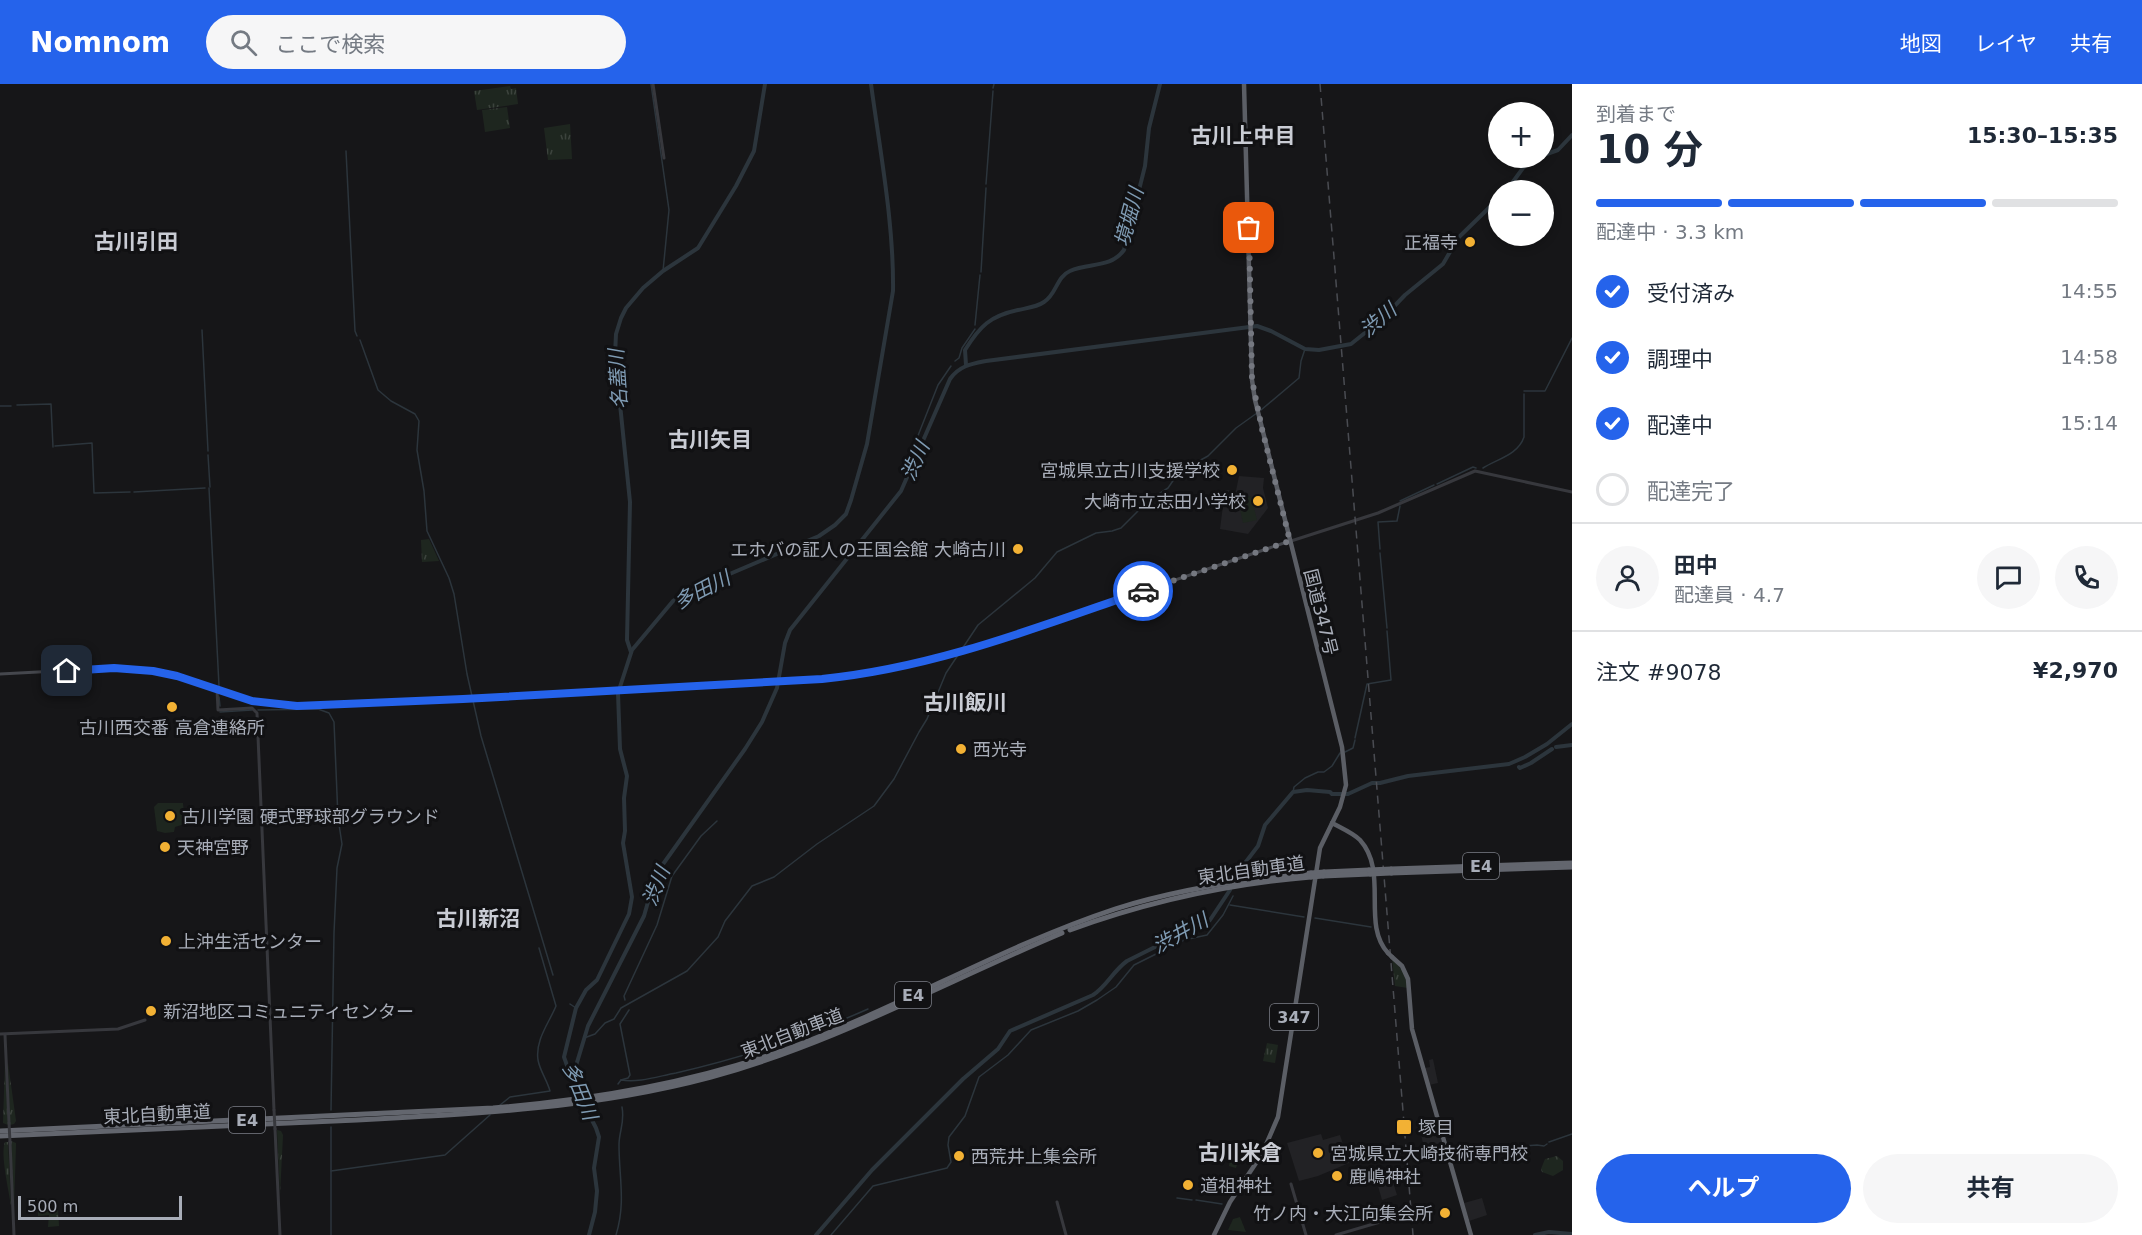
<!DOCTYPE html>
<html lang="ja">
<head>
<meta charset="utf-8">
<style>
	:root { --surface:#fff; --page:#f6f6f7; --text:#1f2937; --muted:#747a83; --line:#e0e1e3; --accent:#2563eb }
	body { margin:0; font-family:"DejaVu Sans","Noto Sans JP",sans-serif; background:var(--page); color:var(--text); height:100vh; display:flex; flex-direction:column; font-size:22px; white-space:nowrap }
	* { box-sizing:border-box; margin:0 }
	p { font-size:20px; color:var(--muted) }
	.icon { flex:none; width:33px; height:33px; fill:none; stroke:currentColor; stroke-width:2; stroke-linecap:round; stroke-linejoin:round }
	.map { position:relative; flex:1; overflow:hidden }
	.sheet { display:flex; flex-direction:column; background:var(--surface); width:570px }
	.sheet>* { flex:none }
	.buttons { position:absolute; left:1488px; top:18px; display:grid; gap:12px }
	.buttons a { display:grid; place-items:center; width:66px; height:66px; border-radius:50%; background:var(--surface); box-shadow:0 3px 9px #0003; font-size:30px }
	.scale { position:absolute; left:18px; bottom:15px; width:164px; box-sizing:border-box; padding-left:6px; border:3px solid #a8adb8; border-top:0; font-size:16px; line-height:21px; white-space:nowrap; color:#a8adb8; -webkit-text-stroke:4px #111113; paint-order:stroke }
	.pin { position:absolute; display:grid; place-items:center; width:51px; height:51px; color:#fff; margin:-26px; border-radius:12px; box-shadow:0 3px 9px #0006 }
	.courier { position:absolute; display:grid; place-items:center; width:60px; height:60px; margin:-30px; border:4px solid #2563eb; border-radius:50%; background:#fff; color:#222; box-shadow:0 2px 8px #0007 }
	.head em { font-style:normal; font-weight:700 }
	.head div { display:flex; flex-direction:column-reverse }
	.head { display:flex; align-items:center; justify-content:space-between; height:102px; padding:0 24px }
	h1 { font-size:39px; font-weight:700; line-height:45px }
	.bar { display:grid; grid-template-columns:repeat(4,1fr); gap:9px 6px; align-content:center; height:72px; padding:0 24px }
	.bar i { height:8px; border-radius:4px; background:var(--line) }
	.bar .selected { background:var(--accent) }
	.bar p { grid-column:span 4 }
	.line { display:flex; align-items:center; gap:15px; padding:0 24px; border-top:2px solid var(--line) }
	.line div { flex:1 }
	.round { display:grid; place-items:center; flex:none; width:63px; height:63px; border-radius:32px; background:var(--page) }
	ol { padding:0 24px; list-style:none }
	li { display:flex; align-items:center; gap:18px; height:66px }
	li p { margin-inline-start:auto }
	li .icon { padding:6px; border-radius:50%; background:var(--accent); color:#fff; stroke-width:4 }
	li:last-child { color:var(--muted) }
	li i { width:33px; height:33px; border:3px solid var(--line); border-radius:50% }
	.action { display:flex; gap:12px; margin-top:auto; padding:12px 24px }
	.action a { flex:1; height:69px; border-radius:36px; background:var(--accent); color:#fff; font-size:24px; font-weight:700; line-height:69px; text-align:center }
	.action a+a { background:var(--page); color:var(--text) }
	header { display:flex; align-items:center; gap:36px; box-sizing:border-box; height:84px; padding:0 30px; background:var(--accent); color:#fff }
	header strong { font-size:28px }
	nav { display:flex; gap:33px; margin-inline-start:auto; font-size:21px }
	.search { width:420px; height:54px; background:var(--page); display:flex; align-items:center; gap:15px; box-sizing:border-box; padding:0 21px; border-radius:33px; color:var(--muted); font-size:22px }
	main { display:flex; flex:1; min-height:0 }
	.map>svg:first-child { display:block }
</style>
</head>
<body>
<header>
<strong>Nomnom</strong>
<div class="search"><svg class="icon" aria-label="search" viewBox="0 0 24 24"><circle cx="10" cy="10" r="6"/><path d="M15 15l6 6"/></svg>ここで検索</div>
<nav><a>地図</a><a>レイヤ</a><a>共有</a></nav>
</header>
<main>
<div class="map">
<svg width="1572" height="1151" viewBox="0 0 1572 1151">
	<defs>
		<pattern id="grass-tufts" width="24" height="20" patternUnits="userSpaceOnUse" patternTransform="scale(1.5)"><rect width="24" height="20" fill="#1e261f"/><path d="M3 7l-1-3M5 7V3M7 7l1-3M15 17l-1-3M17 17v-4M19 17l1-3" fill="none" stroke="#3c433d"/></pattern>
		<pattern id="forest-crowns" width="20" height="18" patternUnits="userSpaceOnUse" patternTransform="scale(1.5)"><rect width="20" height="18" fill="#1e261f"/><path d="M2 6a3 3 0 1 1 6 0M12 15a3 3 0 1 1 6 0" fill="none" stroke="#3c433d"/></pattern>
		<pattern id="cemetery-stones" width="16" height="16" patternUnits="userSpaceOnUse" patternTransform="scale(1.5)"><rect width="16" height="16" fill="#1e261f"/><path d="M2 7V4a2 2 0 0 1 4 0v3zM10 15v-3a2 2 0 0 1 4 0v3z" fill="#3c433d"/></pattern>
	</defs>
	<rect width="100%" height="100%" fill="#161618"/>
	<!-- built -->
	<g fill="#222225">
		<path d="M1239 392 1264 394 1263 404 1268 424 1248 450 1220 445 1225 406 1236 407Z"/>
		<path d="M1433 975 1438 999 1429 1001 1425 984 1430 983 1429 976Z"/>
		<path d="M1437 1041 1445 1068H1425L1420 1046Z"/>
		<path d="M1321 1050 1323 1056 1340 1051 1349 1079 1318 1092 1299 1097 1287 1059Z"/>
		<path d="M1393 1098 1397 1111 1382 1116 1378 1102Z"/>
		<path d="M1482 1114 1487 1131 1469 1137 1464 1119Z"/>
	</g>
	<!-- grass -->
	<g fill="url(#grass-tufts)">
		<path d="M510 2 511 5 516 4 518 20 477 26 474 7Z"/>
		<path d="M507 23 510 44 485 48 482 26Z"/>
		<path d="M570 40 572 75 548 76 544 44Z"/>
		<path d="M429 455 439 477 422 478 421 456Z"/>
		<path d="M1392 874 1405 890 1408 904 1395 902Z"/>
		<path d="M1267 959 1278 961 1275 979 1263 977Z"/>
		<path d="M5 978 8 1041 3 1039Z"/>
		<path d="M8 979 16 1037 14 1040 10 1041Z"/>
		<path d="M277 1046 281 1047 283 1051 280 1110Z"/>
		<path d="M11 1057 16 1059 14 1123Z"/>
		<path d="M5 1058H8L11 1122C9 1107 0 1070 5 1058Z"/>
		<path d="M58 1126 59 1142 48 1143 49 1131 38 1132V1127Z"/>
	</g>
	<!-- forest -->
	<path fill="url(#forest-crowns)" d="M1557 1072 1563 1077V1086L1553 1092 1542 1088 1541 1085 1545 1075Z"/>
	<!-- cemetery -->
	<path fill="url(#cemetery-stones)" d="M1247 1062 1245 1078 1238 1077 1236 1084 1229 1082 1230 1077 1223 1075V1068Z"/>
	<!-- park -->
	<g fill="#1e261f">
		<path d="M1251 412 1257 436 1243 439 1238 415Z"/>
		<path d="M158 719H183L185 740 175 743 174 748 165 749 157 747 154 723Z"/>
		<path d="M1240 1133 1246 1148 1228 1146 1233 1135Z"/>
	</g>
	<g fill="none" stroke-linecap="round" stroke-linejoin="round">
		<!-- stream -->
		<g stroke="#2c353c" stroke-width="1.5">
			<path d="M651 0 669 126 663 187"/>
			<path d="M993 4 994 0"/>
			<path d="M346 67 355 247 357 252"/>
			<path d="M986 100 993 7"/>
			<path d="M981 188 986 104"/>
			<path d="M975 241 980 191"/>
			<path d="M202 246 208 367"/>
			<path d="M360 256 378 306 391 317 415 330 419 337 417 366 424 407 427 447 449 494 454 510 467 590 481 652 553 891"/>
			<path d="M955 277 959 274 962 264 975 245"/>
			<path d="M1524 307H1545L1572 254"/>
			<path d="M17 321 51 320 53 363"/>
			<path d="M0 322H11"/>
			<path d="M1261 326 1299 294 1301 277 1305 265"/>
			<path d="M55 362 92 359 94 409 130 408"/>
			<path d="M208 371 210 403"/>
			<path d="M1483 384C1497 375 1518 371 1524 353V310"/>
			<path d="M904 387 938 301 951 282"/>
			<path d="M907 389 910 390"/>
			<path d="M1437 400 1473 383 1476 384"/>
			<path d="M209 404 219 602"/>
			<path d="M134 408 205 404"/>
			<path d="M1400 417 1434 401"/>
			<path d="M1380 465 1378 438 1397 437 1400 422"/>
			<path d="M1380 469 1387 544"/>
			<path d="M219 613 220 622"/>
			<path d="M258 626 318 625 329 629 334 638 338 734 342 760 337 784 334 849 331 1026"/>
			<path d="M220 628 252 626"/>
			<path d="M1355 654 1367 600 1391 596 1387 547"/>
			<path d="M1345 668 1353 664 1355 656"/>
			<path d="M1293 708 1294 703 1305 694 1318 688H1324L1332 682 1340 669"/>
			<path d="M1230 821 1304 833"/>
			<path d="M1315 834 1371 843"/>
			<path d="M625 916 624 912 657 841 672 792 701 752 717 737"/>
			<path d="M570 920 576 924"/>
			<path d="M584 954 595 950 605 939 614 935 621 924 687 887 718 853 725 837 752 802 774 793 817 760 874 722 894 695 919 648 927 635 946 589 978 541 1035 494 1057 468 1096 449 1112 447 1121 444 1148 417 1168 404 1179 388 1208 372 1236 344 1257 329"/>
			<path d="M621 996 628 994 630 991 620 940 629 926"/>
			<path d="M618 1000 621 996C639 999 659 992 676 989 742 974 807 952 868 925"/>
			<path d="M500 1021 510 1013 550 1007C547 996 540 987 538 976 535 956 549 939 556 922L539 864"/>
			<path d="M1549 1058 1572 1050"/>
			<path d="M1510 1063 1537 1061 1544 1062 1547 1060"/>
			<path d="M1496 1064 1508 1063"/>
			<path d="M1411 1068H1440"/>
			<path d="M1450 1068 1494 1064"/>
			<path d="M1377 1072 1403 1069"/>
			<path d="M1370 1073 1375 1072"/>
			<path d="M1364 1075 1368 1074"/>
			<path d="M1353 1078 1362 1075"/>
			<path d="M331 1087 445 1071 490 1031"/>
			<path d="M1251 1098 1259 1101"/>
			<path d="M1177 1114 1192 1116"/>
			<path d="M1196 1116 1222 1120"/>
			<path d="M331 1151V1043"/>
			<path d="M616 1151C626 1119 619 1093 619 1061 619 1047 625 1039 622 1023"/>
			<path d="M831 1151 873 1102 947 1084 951 1078 948 1061 949 1053 965 1032 979 993 1008 971 1031 946 1078 927 1097 916 1116 903 1134 881 1184 856 1207 851 1223 831 1233 812"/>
		</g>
		<!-- river -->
		<g stroke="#2c353c" stroke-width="4">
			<path d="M1544 71 1558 66 1572 51"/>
			<path d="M1507 106 1523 84 1535 74"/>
			<path d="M966 281 965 266C980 242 990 232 1018 226 1027 224 1037 223 1044 218 1057 210 1056 193 1070 187 1089 178 1110 185 1124 166L1145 82 1149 44 1160 0"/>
			<path d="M631 568 627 556 630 418 615 271 616 250 621 234 626 224 643 204 663 187 698 164 736 102 754 67 765 0"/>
			<path d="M1556 663 1572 661"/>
			<path d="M1519 683 1520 684 1531 679 1552 665"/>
			<path d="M570 991 575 985 588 942 644 832 656 790 745 665 762 638 777 604 785 559 790 546 901 407 950 295C959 282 971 280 986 277L1257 242 1271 247 1305 265 1319 266 1351 260 1381 236 1405 211 1443 180 1458 154 1498 115"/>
			<path d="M589 1151 595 1128 597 1107 594 1084 599 1053 596 1044 574 1001 564 973 576 924 586 906 597 896 629 830 632 813 623 759 625 747 624 714 627 692 620 665 618 609 632 566 673 517 692 506 819 452 835 441 846 430 851 416 867 360 893 207C894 140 880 67 871 0"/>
			<path d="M816 1151 872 1086 963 995 998 965 1010 947 1093 911C1107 902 1113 887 1127 877L1175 853 1203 842 1210 836 1230 806 1232 796 1258 762 1265 741 1293 708 1307 706 1330 708 1332 710H1348L1372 699H1380L1408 692 1509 680 1525 673 1547 660 1572 640"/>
			<path d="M1535 1151 1549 1148 1572 1150"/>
		</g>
		<!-- tertiary -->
		<g stroke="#37383d" stroke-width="3">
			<path d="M653 0 664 74"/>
			<path d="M1291 457 1378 429 1475 387 1572 408"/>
			<path d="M217 606 218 626 252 624 257 629 274 1026"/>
			<path d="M0 950 118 945 145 936"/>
			<path d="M5 951 9 1039"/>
			<path d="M275 1045 280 1151"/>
			<path d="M10 1058 14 1151"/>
			<path d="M1291 1100 1306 1151"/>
			<path d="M1057 1118 1066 1151"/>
			<path d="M1336 1151 1404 1131"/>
		</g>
		<!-- secondary -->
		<path stroke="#45474d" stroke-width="3" d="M0 590 114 584 140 585 177 592 252 617 277 621 307 622 463 615 822 595 904 583 960 569 1290 457"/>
		<!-- trunk -->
		<g stroke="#5b5e65" stroke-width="4.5">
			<path d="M1332 739C1341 744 1353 749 1360 756 1389 788 1361 840 1388 869"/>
			<path d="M1392 873 1402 882 1408 895 1412 945 1471 1151"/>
			<path d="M1214 1151 1230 1118 1262 1070 1278 1033 1320 764 1340 723 1346 701 1342 663 1255 316 1252 296 1244 0"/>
		</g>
		<!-- motorway -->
		<g stroke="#63666e" stroke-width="5">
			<path d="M1391 785 1572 779"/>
			<path d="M1324 788 1369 786"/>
			<path d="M1391 789 1572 783"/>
			<path d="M1323 792 1370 790"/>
			<path d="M1070 846C1149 817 1228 800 1311 793"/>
			<path d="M0 1047 493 1024C594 1016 694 999 790 964 901 923 1003 862 1115 825 1179 805 1245 795 1311 789"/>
			<path d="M0 1052C119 1047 238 1042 357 1036 477 1030 595 1024 711 993 833 960 945 898 1062 849"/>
		</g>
		<!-- rail -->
		<path stroke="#4a4c52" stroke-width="1.5" stroke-dasharray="8 6" stroke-linecap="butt" d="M1320 0 1413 1151"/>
		<!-- tertiary-bridge -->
		<g stroke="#37383d" stroke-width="3">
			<path d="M274 1026 275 1045"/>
			<path d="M9 1039 10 1058"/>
		</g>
		<!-- trunk-bridge -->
		<path stroke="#5b5e65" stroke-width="4.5" d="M1388 869 1392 873"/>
		<!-- motorway-bridge -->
		<g stroke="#63666e" stroke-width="5">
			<path d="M1369 786 1391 785"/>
			<path d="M1311 789 1324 788"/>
			<path d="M1370 790 1391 789"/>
			<path d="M1311 793 1323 792"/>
		</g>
	</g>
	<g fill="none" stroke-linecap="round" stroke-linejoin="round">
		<!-- done -->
		<path stroke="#757880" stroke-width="6" stroke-dasharray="0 10.8" d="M1143 507 1290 457 1262 345 1252 296 1249 144"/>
		<!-- route -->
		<path stroke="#2563eb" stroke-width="8" d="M67 587 114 584 153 587 177 592 252 617 297 622 463 615 822 595C934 584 1038 543 1143 507"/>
	</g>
	<!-- markers -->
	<g fill="#f2b134" stroke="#111113" stroke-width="2">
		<circle cx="1470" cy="158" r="6"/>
		<circle cx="1232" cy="386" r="6"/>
		<circle cx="1258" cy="417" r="6"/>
		<circle cx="1018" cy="465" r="6"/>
		<circle cx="172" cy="623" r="6"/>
		<circle cx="961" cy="665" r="6"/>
		<circle cx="170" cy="732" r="6"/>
		<circle cx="165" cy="763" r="6"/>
		<circle cx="166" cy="857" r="6"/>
		<circle cx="151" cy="927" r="6"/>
		<rect x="1396" y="1035" width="16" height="16" rx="3"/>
		<circle cx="1318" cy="1069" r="6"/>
		<circle cx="959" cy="1072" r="6"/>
		<circle cx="1337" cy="1092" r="6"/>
		<circle cx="1188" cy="1101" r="6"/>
		<circle cx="1445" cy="1129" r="6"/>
	</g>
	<g text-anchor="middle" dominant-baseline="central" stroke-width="6" stroke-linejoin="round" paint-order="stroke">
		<!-- shield labels -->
		<g fill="#111113" stroke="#7b7e86" stroke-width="1.5">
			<rect x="1463" y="769" width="36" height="26" rx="4.5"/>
			<rect x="895" y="898" width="36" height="26" rx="4.5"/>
			<rect x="1270" y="920" width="48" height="26" rx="4.5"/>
			<rect x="229" y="1023" width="36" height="26" rx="4.5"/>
		</g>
		<g font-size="16" font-weight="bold" fill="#a8adb8">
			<text x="1481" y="782">E4</text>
			<text x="913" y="911">E4</text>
			<text x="1294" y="933">347</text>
			<text x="247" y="1036">E4</text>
		</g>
		<!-- poi labels -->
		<g font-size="18" fill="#a8adb8" stroke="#111113" text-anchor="start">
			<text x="1458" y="158" text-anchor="end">正福寺</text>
			<text x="1220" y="386" text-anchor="end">宮城県立古川支援学校</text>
			<text x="1246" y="417" text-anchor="end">大崎市立志田小学校</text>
			<text x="1006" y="465" text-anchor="end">エホバの証人の王国会館 大崎古川</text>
			<text x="172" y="643" text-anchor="middle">古川西交番 高倉連絡所</text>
			<text x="973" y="665">西光寺</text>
			<text x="182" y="732">古川学園 硬式野球部グラウンド</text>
			<text x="177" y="763">天神宮野</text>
			<text x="178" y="857">上沖生活センター</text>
			<text x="163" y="927">新沼地区コミュニティセンター</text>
			<text x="1418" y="1043">塚目</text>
			<text x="1330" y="1069">宮城県立大崎技術専門校</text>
			<text x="971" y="1072">西荒井上集会所</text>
			<text x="1349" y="1092">鹿嶋神社</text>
			<text x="1200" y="1101">道祖神社</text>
			<text x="1433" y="1129" text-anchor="end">竹ノ内・大江向集会所</text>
		</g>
		<!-- street labels -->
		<g font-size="18" fill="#a8adb8" stroke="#111113">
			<text transform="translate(1321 528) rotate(76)">国道347号</text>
			<text transform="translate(1251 786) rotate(-8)">東北自動車道</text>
			<text transform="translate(792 949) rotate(-21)">東北自動車道</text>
			<text transform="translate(157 1030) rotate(-3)">東北自動車道</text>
		</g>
		<!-- water labels -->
		<g font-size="20" font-style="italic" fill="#7f9bb3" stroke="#111113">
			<text transform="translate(1129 133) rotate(-75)">境堀川</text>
			<text transform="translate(1378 236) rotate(-40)">渋川</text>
			<text transform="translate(618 295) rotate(-94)">名蓋川</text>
			<text transform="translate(915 377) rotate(-66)">渋川</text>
			<text transform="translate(702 506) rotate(-27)">多田川</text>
			<text transform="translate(656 802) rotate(-68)">渋川</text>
			<text transform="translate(1180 849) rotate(-29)">渋井川</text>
			<text transform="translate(580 1007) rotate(68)">多田川</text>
		</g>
		<!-- quarter labels -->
		<g font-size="21" font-weight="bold" fill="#c9ccd4" stroke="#111113">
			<text x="1243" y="52">古川上中目</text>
			<text x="136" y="158">古川引田</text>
			<text x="710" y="356">古川矢目</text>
			<text x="965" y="619">古川飯川</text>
			<text x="478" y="835">古川新沼</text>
			<text x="1240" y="1069">古川米倉</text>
		</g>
	</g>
</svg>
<div class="buttons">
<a>+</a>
<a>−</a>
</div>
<div class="scale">500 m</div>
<div class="pin" style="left:1249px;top:144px;background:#ea580c"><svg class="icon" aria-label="bag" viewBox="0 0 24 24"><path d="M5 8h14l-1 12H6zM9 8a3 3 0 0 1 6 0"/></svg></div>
<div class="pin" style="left:67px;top:587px;background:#1f2937"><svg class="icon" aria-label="home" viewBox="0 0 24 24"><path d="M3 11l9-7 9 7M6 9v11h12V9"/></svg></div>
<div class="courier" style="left:1143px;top:507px"><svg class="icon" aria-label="car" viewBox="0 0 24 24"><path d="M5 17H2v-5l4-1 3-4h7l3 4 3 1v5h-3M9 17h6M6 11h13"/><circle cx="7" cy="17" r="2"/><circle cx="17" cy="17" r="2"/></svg></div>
</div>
<section class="sheet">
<div class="head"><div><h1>10 分</h1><p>到着まで</p></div><em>15:30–15:35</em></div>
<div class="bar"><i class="selected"></i><i class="selected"></i><i class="selected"></i><i></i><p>配達中 · 3.3 km</p></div>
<ol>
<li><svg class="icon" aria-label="check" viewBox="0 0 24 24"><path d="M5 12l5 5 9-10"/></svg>受付済み<p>14:55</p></li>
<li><svg class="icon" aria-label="check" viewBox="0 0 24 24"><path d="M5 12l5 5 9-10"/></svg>調理中<p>14:58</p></li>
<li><svg class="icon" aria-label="check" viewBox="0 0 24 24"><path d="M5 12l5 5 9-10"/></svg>配達中<p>15:14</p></li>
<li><i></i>配達完了</li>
</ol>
<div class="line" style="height:108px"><a class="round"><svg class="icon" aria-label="person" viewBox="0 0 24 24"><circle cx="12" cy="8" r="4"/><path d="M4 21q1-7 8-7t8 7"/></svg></a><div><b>田中</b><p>配達員 · 4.7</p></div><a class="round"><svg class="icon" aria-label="chat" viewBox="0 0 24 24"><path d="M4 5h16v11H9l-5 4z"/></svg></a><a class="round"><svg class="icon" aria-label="phone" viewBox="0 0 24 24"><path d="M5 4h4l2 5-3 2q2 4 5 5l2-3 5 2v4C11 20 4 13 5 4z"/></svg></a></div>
<div class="line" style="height:78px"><div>注文 #9078</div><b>¥2,970</b></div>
<div class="action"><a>ヘルプ</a><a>共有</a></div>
</section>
</main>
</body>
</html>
